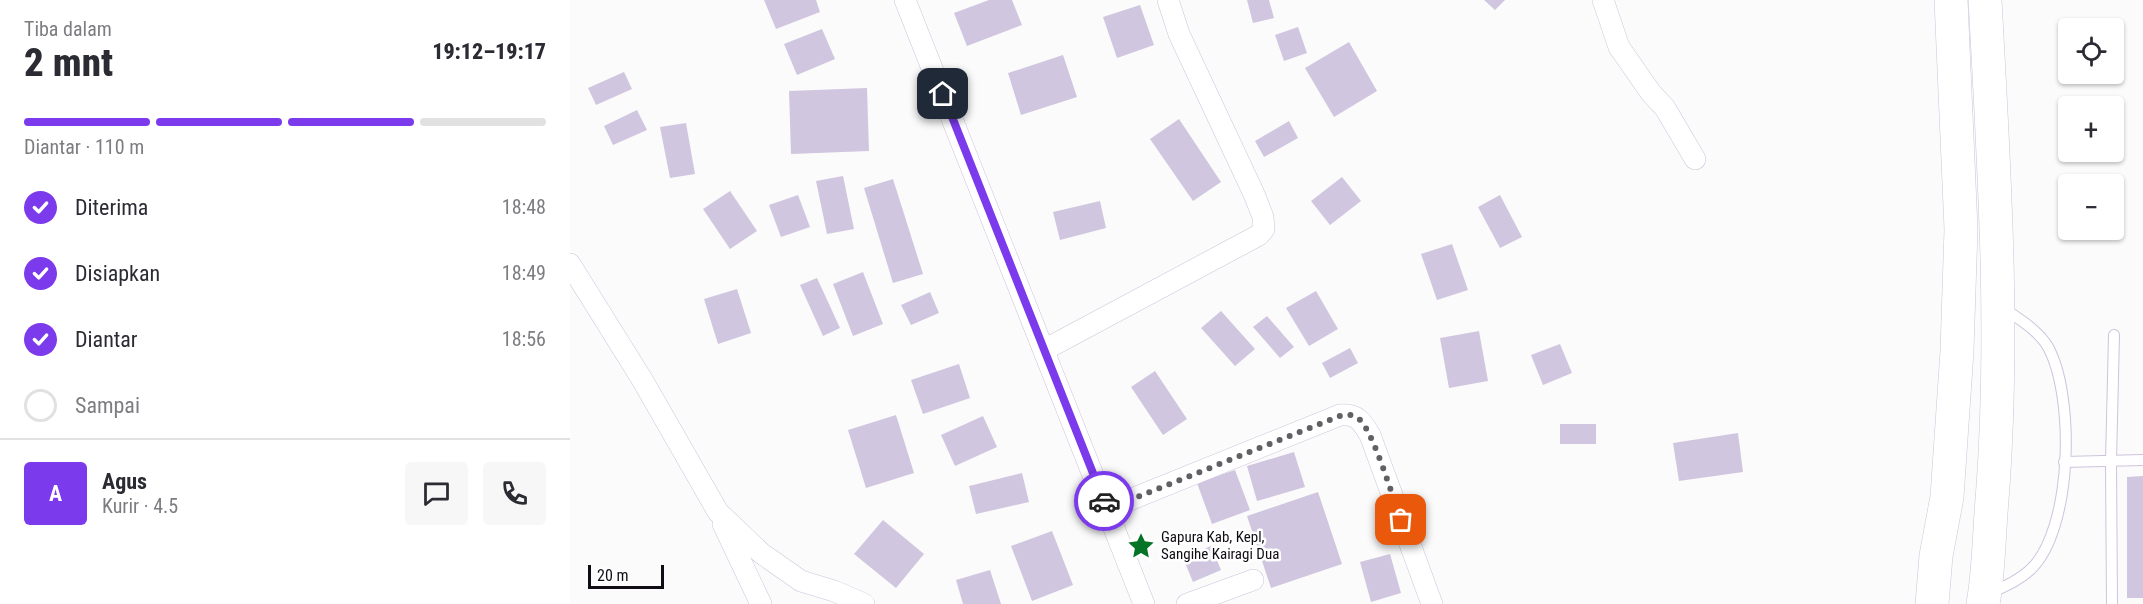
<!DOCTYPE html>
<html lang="id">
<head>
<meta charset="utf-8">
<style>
	:root { --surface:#fff; --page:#f7f7f7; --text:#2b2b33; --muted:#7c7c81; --line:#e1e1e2; --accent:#7c3aed }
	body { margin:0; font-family:"Roboto Condensed",sans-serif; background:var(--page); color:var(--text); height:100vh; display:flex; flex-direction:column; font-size:22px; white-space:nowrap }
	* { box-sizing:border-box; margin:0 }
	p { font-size:20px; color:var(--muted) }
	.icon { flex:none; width:33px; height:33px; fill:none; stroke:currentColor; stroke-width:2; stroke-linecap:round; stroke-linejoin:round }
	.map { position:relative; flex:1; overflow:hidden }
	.side { display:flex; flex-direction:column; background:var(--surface); width:570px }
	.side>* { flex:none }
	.controls { position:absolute; left:1488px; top:18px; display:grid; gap:12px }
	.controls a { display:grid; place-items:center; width:66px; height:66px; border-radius:6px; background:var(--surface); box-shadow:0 2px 4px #0004; font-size:30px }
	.scale { position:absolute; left:18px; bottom:15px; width:76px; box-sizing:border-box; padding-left:6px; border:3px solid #100c14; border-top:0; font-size:16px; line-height:21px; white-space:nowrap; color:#100c14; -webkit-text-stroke:4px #fff; paint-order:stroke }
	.pin { position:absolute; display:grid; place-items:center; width:51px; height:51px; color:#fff; margin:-26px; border-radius:12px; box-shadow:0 3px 9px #0006 }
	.courier { position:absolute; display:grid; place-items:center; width:60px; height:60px; margin:-30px; border:4px solid #7c3aed; border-radius:50%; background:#fff; color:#222; box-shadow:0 2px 8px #0007 }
	.headline em { font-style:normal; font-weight:800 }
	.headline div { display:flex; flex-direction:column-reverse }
	.headline { display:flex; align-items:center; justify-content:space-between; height:102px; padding:0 24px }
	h1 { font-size:39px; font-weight:800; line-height:45px }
	.bar { display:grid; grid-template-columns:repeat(4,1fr); gap:9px 6px; align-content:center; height:72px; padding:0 24px }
	.bar i { height:8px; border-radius:4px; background:var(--line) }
	.bar .active { background:var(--accent) }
	.bar p { grid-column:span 4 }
	.line { display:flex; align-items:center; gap:15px; padding:0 24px; border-top:2px solid var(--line) }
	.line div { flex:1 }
	.round { display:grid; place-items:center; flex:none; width:63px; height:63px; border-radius:6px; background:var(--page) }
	ol { padding:0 24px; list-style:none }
	li { display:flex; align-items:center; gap:18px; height:66px }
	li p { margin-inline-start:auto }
	li .icon { padding:6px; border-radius:50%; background:var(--accent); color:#fff; stroke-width:4 }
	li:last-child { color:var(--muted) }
	li i { width:33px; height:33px; border:3px solid var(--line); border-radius:50% }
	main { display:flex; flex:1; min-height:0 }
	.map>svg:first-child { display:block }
</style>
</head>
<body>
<main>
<section class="side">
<div class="headline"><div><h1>2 mnt</h1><p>Tiba dalam</p></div><em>19:12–19:17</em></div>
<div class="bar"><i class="active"></i><i class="active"></i><i class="active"></i><i></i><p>Diantar · 110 m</p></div>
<ol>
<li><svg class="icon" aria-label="check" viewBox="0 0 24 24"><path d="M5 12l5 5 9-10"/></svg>Diterima<p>18:48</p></li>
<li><svg class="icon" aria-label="check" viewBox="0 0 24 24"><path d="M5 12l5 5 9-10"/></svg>Disiapkan<p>18:49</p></li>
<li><svg class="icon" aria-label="check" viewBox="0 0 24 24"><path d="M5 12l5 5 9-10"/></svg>Diantar<p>18:56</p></li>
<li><i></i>Sampai</li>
</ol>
<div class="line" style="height:108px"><b class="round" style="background:var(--accent);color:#fff">A</b><div><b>Agus</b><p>Kurir · 4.5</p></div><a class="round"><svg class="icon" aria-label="chat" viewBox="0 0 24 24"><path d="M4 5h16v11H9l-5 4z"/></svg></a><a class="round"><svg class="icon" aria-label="phone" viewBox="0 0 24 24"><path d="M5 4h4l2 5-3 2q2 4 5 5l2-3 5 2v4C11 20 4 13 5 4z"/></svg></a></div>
</section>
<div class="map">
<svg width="1573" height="604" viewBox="0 0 1573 604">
	<rect width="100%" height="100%" fill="#fbfbfb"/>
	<!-- building -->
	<g fill="#d1c6df">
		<path d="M194 0H246L250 12 206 29Z"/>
		<path d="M419 0H442L452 25 397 46 384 13Z"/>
		<path d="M677 0H699L704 18 683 23Z"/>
		<path d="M914 0H935L925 10Z"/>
		<path d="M570 5 584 45 547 58 533 17Z"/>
		<path d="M728 27 737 53 714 61 705 35Z"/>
		<path d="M252 29 265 59 227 75 214 44Z"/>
		<path d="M779 42 807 91 764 117 735 68Z"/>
		<path d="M493 55 507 97 451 115 438 73Z"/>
		<path d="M54 72 62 89 26 105 18 88Z"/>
		<path d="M297 88 299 151 221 154 219 91Z"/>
		<path d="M67 110 77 130 43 145 34 126Z"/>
		<path d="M609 119 651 182 623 201 580 139Z"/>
		<path d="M719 121 728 138 694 157 685 141Z"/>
		<path d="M116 123 125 174 100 178 90 127Z"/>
		<path d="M273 176 284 229 257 234 246 181Z"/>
		<path d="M772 177 791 201 760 225 741 201Z"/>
		<path d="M323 179 353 274 323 283 294 188Z"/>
		<path d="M160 191 187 231 160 249 133 209Z"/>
		<path d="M228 195 240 227 211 237 199 205Z"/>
		<path d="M930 195 952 237 930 248 908 207Z"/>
		<path d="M530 201 536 228 490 240 483 212Z"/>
		<path d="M882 244 898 290 867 300 851 254Z"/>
		<path d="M293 272 313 324 283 336 263 284Z"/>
		<path d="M247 278 270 328 253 336 230 285Z"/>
		<path d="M167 289 181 333 148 344 134 299Z"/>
		<path d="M746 291 768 329 739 346 716 308Z"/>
		<path d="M360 292 369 313 341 325 331 305Z"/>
		<path d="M651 311 685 349 665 366 631 328Z"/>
		<path d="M697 316 724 347 710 358 683 327Z"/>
		<path d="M909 331 918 381 879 388 870 338Z"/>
		<path d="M990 344 1002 373 973 385 961 355Z"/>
		<path d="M780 348 788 363 760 378 752 363Z"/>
		<path d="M389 364 400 398 353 414 341 380Z"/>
		<path d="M585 371 617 419 593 435 561 387Z"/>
		<path d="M326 415 344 473 296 488 278 430Z"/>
		<path d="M413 416 427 447 385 466 371 435Z"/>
		<rect x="990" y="424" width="36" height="20"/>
		<path d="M1168 433 1173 472 1109 481 1103 443Z"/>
		<path d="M724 452 735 487 687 501 677 466Z"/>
		<path d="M665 470 680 510 642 524 627 483Z"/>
		<path d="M452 473 459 502 406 514 399 486Z"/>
		<path d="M1573 476V598H1557V477Z"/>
		<path d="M748 492 772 564 701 588 677 516Z"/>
		<path d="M313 520 354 554 326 588 284 554Z"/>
		<path d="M482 531 503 585 462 601 441 546Z"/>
		<path d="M641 546 651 570 623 582 613 558Z"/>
		<path d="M820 554 831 593 801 602 790 562Z"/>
		<path d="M420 570 431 604H393L386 580Z"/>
	</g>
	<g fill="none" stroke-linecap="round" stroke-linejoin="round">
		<defs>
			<g id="service">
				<path d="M1494 462 1573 460"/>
				<path d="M1421 592C1435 587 1449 580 1460 570 1503 530 1505 396 1478 347 1469 331 1448 318 1433 308"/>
				<path d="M1542 604 1541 461 1544 335"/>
			</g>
			<g id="minor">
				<path d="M335 0 574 604"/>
				<path d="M1033 0 1049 47 1081 93 1095 108 1125 159"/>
				<path d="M0 264 73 381 148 512 191 553 231 581 264 591 294 604"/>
				<path d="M474 350 689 235 694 229 693 217 684 194 609 34 598 0"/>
				<path d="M537 509 770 415C787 413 792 422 800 435L862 604"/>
				<path d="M153 524 191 604"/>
				<path d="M617 604 683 580"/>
			</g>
			<g id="trunk">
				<path d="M1362 604 1366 556 1377 497 1387 351 1391 229 1381 0"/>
				<path d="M1413 604C1419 570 1419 534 1422 500 1435 333 1424 166 1415 0"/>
			</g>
		</defs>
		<!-- service casing -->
		<use href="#service" stroke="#cec3dc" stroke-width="12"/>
		<!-- minor casing -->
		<use href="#minor" stroke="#cec3dc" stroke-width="22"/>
		<!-- trunk casing -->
		<use href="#trunk" stroke="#cec3dc" stroke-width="34"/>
		<!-- service -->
		<use href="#service" stroke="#fff" stroke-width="10"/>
		<!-- minor -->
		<use href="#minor" stroke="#fff" stroke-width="21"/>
		<!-- trunk -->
		<use href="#trunk" stroke="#fff" stroke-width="33"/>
	</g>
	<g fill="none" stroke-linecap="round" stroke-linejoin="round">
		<!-- done -->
		<path stroke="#626065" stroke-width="6" stroke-dasharray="0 10.8" d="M534 501 537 509 770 416C776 414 782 414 788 418 803 429 823 499 831 520"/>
		<!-- route -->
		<path stroke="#7c3aed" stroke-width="8" d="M373 94 534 501"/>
	</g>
	<!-- icons -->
	<defs>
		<symbol id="sight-bare" viewBox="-9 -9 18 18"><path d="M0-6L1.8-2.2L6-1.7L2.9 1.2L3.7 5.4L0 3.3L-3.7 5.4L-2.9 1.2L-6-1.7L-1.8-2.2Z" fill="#047326" stroke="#fff" stroke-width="2.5" paint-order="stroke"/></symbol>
	</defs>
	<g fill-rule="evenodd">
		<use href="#sight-bare" x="552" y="527" width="38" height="38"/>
	</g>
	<g text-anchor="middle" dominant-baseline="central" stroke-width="5" stroke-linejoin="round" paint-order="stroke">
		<!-- poi labels -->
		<g font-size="15" fill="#100c14" stroke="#fff" text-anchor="start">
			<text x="591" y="537">Gapura Kab, Kepl,<tspan x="591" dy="17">Sangihe Kairagi Dua</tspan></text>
		</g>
	</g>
</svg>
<div class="controls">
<a><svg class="icon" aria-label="locate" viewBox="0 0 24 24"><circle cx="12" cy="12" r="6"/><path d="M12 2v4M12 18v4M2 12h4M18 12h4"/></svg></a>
<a>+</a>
<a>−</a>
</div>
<div class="scale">20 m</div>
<div class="pin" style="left:831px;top:520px;background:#ea580c"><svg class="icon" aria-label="bag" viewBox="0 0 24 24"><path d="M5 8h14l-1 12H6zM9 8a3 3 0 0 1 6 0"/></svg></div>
<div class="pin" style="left:373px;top:94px;background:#1f2937"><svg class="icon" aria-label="home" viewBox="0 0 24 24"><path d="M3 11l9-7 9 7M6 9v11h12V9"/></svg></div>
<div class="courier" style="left:534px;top:501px"><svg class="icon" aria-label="car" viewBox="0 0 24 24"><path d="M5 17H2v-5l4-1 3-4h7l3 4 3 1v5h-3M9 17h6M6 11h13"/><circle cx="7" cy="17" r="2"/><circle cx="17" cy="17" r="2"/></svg></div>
</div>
</main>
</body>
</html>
